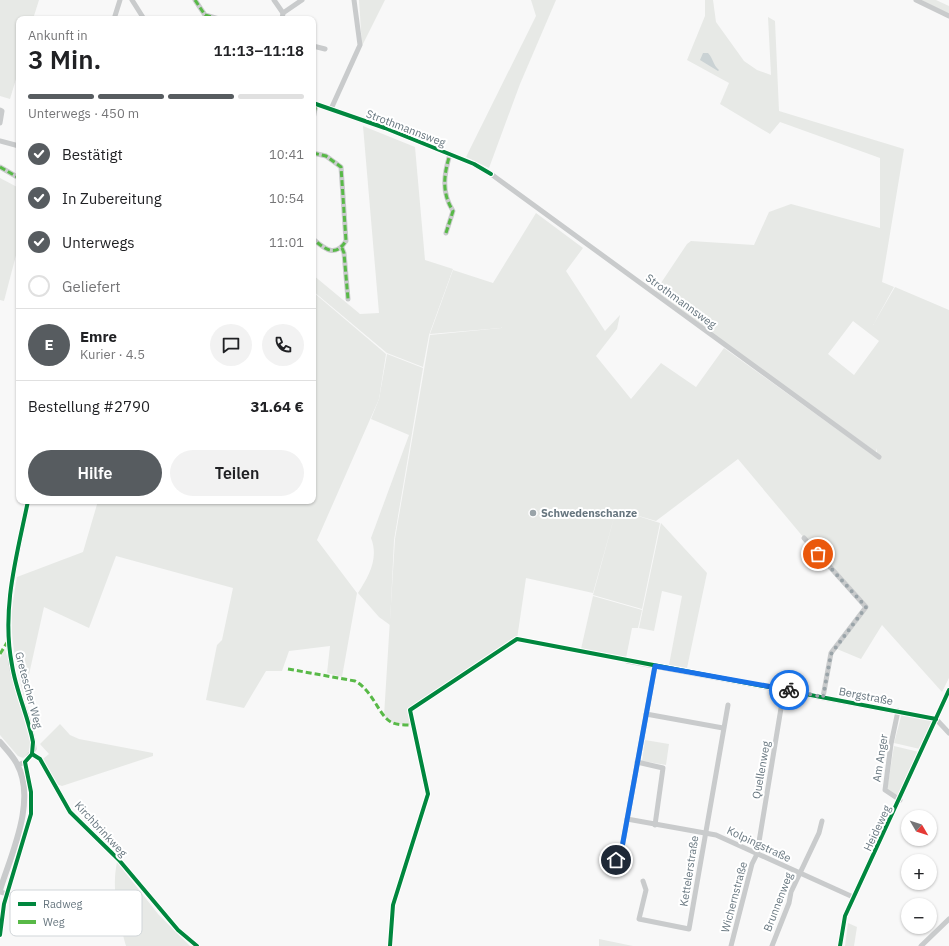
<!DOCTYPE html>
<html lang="de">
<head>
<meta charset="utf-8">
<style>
	:root { --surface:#fff; --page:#f2f2f2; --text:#202124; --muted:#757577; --line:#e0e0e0; --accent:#575c60 }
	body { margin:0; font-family:"IBM Plex Sans",sans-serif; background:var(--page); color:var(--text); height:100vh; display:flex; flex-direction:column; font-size:15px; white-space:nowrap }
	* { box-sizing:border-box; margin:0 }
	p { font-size:13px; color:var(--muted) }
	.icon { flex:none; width:22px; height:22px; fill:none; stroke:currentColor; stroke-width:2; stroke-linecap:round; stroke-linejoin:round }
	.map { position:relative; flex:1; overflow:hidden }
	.drawer { position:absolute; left:16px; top:16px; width:300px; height:488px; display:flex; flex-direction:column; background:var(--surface); border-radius:8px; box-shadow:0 1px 3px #0004 }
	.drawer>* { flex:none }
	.needle { width:26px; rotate:129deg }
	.fabs { position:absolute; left:901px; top:810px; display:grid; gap:8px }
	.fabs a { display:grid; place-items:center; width:36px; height:36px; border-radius:50%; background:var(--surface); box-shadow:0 1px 3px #0004; font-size:20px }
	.pin { position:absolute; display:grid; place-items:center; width:34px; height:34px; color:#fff; margin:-17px; border:2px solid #fff; border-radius:50%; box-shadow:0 1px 4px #0007 }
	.courier { position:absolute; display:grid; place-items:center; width:40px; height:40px; margin:-20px; border:3px solid #1a73e8; border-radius:50%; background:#fff; color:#222; box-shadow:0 1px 5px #0007 }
	.headline em { font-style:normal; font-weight:600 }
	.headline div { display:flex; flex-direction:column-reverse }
	.headline { display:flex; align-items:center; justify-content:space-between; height:68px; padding:0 12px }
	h1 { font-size:26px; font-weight:600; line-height:30px }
	.bar { display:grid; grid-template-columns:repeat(4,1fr); gap:6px 4px; align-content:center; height:48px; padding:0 12px }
	.bar i { height:5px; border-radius:3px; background:var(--line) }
	.bar .current { background:var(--accent) }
	.bar p { grid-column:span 4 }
	.line { display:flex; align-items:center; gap:10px; padding:0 12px; border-top:1px solid var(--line) }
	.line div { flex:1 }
	.round { display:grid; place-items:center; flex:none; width:42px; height:42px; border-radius:21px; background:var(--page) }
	ol { padding:0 12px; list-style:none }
	li { display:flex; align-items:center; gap:12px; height:44px }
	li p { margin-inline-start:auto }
	li .icon { padding:4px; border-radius:50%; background:var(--accent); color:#fff; stroke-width:4 }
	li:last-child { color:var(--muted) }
	li i { width:22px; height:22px; border:2px solid var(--line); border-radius:50% }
	.cta { display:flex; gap:8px; margin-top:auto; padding:8px 12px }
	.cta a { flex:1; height:46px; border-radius:24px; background:var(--accent); color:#fff; font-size:16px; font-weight:600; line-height:46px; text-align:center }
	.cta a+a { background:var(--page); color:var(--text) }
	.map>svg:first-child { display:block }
</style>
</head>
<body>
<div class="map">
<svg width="949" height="946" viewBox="0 0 949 946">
	<rect width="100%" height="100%" fill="#f8f8f8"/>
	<!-- green -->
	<g fill="#e7e9e6" fill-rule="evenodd">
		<path d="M0 0H39L33 19H19V69L10 99 0 96Z"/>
		<path d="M359 0H385L362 46Z"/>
		<path d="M531 0H556L520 84 489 168 466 157 536 16Z"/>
		<path d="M705 0H713L716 22 744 61 757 70 771 75 768 17 775 21 779 111 904 149 882 282 894 287 873 325 895 287 949 310V678L942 692 882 625 861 659 837 649 866 607 804 538 738 459 656 521 622 511 660 523 642 609 593 595 615 514 593 593 526 578 517 639 410 710 412 725 394 724 384 716 395 539 430 335 501 328 522 310 501 328 430 334 453 270 493 283 536 213 583 248 566 271 605 331 620 315 617 329 596 356 631 399 661 363 696 387 724 348 874 456 877 452V448L876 452 655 292 687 244 691 241 754 245 769 212 791 204 880 228V158L780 122 770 134 720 104 729 83 687 60 705 16ZM853 321 879 341 854 375 828 354Z"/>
		<path d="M921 0H936L949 6V14Z"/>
		<path d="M363 126 415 147 425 260 453 269 429 335 423 367 387 353 313 291V275L360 314 379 313Z"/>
		<path d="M0 178 19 188V244L4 301 0 300Z"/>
		<path d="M313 292 386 354 379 399 317 540 357 593 342 677 327 673 330 646 289 651 282 671H266L244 708 206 700 217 645 222 640 233 588 116 556 89 628 44 607 24 697C17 669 10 640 12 611 13 600 15 588 17 577L83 552 98 501H313Z"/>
		<path d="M387 354 423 368 394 540 390 625 379 617 358 593C369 576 379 558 371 538L409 435 371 419 379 399Z"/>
		<path d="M661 523 707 573 687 668 669 665 682 596 662 591 654 631 639 628Z"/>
		<path d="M593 596 642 610 638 628H632L626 658 581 649Z"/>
		<path d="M5 649 31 744 28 754 23 758 18 756 0 735V658Z"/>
		<path d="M902 713 933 720 920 749 894 743Z"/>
		<path d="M60 724 70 735 79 739 153 753V756L62 786 56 784 43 759 49 754 40 744Z"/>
		<path d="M645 740 669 744 666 765 642 761Z"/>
		<path d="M894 746 919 752 899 797 887 790Z"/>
		<path d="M117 862 158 914 190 946H126C119 919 111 890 117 862Z"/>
		<path d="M848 923 857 927 854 946H845Z"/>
		<path d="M599 939 633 946H599Z"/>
	</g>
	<!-- water -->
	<path fill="#cad2d4" d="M703 53H708C713 58 713 65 719 70L718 71 700 60Z"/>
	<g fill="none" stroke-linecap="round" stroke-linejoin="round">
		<!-- minor -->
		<g stroke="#c9cbcc" stroke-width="5">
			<path d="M132 0 144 19"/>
			<path d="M195 0 205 15 219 19"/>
			<path d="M274 0 283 13 282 19"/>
			<path d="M916 0 949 16"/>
			<path d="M283 13 302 0"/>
			<path d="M114 19 120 0"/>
			<path d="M313 46 325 49"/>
			<path d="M313 103 385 128 474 164 491 174 879 457"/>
			<path d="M331 109 360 45 354 0"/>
			<path d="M0 110 2 111 0 123"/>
			<path d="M313 119 316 104"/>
			<path d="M0 141 19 146"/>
			<path d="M313 153 326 156 341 167 346 241C335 258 325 249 313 239"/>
			<path d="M0 167 19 178"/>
			<path d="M446 233 453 211C441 192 444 174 450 154"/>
			<path d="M342 248 344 253 348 299"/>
			<path d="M804 538 866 607 831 653 823 697"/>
			<path d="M627 661 936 719 949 733"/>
			<path d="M898 711 891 744 885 790 900 800"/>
			<path d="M646 714 723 728"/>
			<path d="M32 754 40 759 70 812 119 860 178 930 197 946"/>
			<path d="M637 762 663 768 655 825"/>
			<path d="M18 765 25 762 34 749C32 720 16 693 11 664 2 608 17 555 28 501"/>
			<path d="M627 819 716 835 853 897"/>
			<path d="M616 860 621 853 655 666"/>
			<path d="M643 881 646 890 639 919 689 929 728 705"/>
			<path d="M0 892 70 912"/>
			<path d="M731 946 752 864 757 854 784 690"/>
			<path d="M772 946 789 903 791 892 819 833 822 821"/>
			<path d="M840 946 845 916 949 690"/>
			<path d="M921 946 949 919"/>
		</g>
		<!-- tertiary -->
		<path stroke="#c9cbcc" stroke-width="6" d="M0 742C6 749 13 756 17 764 37 800 11 855 0 890"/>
		<!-- quiet -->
		<g stroke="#58b947" stroke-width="3" stroke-dasharray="6 3" stroke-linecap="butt">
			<path d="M195 0 205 15 219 19"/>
			<path d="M313 119 316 104"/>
			<path d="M313 153 326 156 341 167 346 241C335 258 325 249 313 239"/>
			<path d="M0 167 19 178"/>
			<path d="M446 233 453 211C441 192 444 174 450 154"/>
			<path d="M342 248 344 253 348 299"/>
			<path d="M0 654 8 641"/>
			<path d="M288 669 355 681C374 691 379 718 393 723 398 725 406 725 412 725"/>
		</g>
		<defs>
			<g id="cycleway">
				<path d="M313 103 385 128 474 164 491 174"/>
				<path d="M32 754 40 759 70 812 119 860 178 930 197 946"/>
				<path d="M0 935 4 904 31 814V792L25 762 32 754 33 742C28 716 16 691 12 665 1 609 17 555 28 501"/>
				<path d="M390 946 393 905 428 794 410 710 517 639 936 719"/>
				<path d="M840 946 845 916 949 690"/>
			</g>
		</defs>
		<!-- cycleway casing -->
		<use href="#cycleway" stroke="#fff" stroke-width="6"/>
		<!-- cycleway -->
		<use href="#cycleway" stroke="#00873e" stroke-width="4"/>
	</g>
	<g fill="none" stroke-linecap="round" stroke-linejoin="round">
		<!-- done -->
		<path stroke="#9aa4a9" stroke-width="4" stroke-dasharray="0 7.2" d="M789 690 823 697 831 654 866 607 818 554"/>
		<!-- route -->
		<path stroke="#1a73e8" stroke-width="5" d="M616 860 621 853 655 666 789 690"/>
	</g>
	<!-- markers -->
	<circle fill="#9aa4a9" stroke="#fff" stroke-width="1.5" cx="533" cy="513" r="4"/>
	<g text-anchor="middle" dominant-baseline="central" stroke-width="4" stroke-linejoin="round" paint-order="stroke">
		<!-- street labels -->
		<g font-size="11" fill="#67767f" stroke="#fff">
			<text transform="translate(406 128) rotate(21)">Strothmannsweg</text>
			<text transform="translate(681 301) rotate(36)">Strothmannsweg</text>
			<text transform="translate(29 690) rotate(75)">Gretescher Weg</text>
			<text transform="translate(866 696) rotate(11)">Bergstraße</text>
			<text transform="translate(880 758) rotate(-81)">Am Anger</text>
			<text transform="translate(761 770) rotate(-80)">Quellenweg</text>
			<text transform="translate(877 828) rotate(-65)">Heideweg</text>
			<text transform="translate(101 829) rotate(47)">Kirchbrinkweg</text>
			<text transform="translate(759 844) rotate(25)">Kolpingstraße</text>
			<text transform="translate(689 871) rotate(-81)">Kettelerstraße</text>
			<text transform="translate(734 897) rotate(-75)">Wichernstraße</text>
			<text transform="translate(778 902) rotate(-69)">Brunnenweg</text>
		</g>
		<!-- poi labels -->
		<g font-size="11" font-weight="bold" fill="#67767f" stroke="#fff" text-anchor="start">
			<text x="541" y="513">Schwedenschanze</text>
		</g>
	</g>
	<!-- legend -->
	<rect x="10" y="890" width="132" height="46" rx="6" fill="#fff" stroke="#d1d6d9" stroke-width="1"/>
	<rect x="18" y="902" width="18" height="4" fill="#00873e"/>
	<rect x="18" y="920" width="18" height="4" fill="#58b947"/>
	<g font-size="11" fill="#67767f">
		<text x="43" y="908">Radweg</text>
		<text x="43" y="926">Weg</text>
	</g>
</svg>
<div class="fabs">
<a><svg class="needle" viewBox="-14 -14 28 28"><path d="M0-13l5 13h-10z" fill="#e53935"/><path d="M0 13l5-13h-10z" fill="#757577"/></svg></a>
<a>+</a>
<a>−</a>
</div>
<div class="pin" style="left:818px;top:554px;background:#ea580c"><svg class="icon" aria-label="bag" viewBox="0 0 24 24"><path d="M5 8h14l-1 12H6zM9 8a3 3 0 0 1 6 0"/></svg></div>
<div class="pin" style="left:616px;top:860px;background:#1f2937"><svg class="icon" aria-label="home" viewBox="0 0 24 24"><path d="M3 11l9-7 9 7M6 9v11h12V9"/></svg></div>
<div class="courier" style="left:789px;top:690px"><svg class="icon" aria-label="bike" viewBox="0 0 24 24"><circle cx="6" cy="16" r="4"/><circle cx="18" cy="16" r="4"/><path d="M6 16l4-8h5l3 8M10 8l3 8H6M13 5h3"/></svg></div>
<section class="drawer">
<div class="headline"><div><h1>3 Min.</h1><p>Ankunft in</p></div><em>11:13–11:18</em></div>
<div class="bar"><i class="current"></i><i class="current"></i><i class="current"></i><i></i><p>Unterwegs · 450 m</p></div>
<ol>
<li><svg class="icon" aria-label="check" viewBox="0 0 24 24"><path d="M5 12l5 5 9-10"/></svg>Bestätigt<p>10:41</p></li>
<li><svg class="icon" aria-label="check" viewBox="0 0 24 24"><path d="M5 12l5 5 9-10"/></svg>In Zubereitung<p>10:54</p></li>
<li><svg class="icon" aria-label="check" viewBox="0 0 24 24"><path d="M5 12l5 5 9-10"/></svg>Unterwegs<p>11:01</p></li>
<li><i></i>Geliefert</li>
</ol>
<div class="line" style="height:72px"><b class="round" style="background:var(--accent);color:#fff">E</b><div><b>Emre</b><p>Kurier · 4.5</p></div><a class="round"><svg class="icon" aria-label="chat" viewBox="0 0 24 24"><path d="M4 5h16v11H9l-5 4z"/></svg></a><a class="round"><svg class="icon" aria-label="phone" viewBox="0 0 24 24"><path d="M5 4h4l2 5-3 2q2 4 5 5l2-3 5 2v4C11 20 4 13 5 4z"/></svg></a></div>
<div class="line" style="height:52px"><div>Bestellung #2790</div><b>31.64 €</b></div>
<div class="cta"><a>Hilfe</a><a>Teilen</a></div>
</section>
</div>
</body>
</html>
